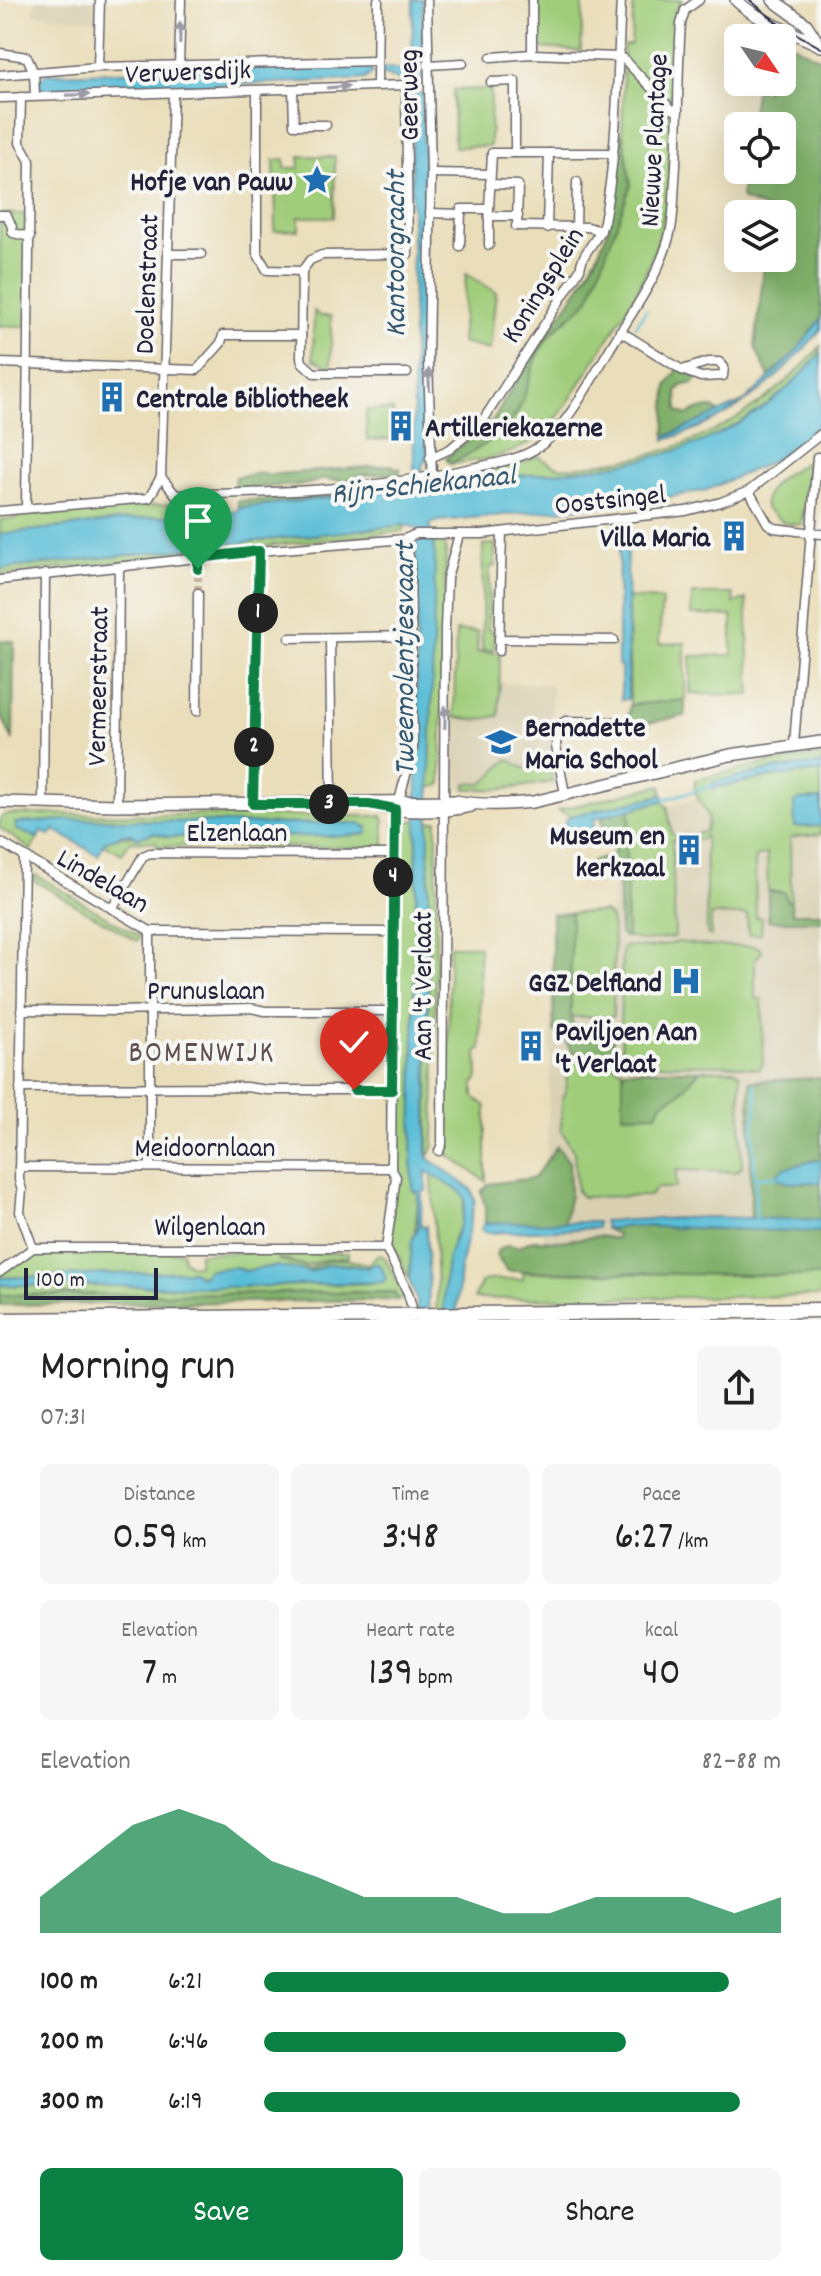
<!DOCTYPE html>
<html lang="en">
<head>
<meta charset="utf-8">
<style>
	body { margin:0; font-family:Dekko,sans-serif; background:#f6f6f6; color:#222; height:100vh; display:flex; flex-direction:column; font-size:30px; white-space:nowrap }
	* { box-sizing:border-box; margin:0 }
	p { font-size:26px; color:#767676 }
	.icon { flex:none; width:44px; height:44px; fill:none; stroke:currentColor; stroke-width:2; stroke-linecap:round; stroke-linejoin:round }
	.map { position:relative; height:1320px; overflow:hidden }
	.panel { display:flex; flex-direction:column; background:#fff; flex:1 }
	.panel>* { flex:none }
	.needle { width:52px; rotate:125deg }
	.tools { position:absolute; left:724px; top:24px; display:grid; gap:16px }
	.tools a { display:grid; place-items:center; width:72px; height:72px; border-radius:12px; background:#fff; box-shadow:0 8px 32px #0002; font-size:40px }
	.scale { position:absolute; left:24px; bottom:20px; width:134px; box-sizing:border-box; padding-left:8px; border:4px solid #22223b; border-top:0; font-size:22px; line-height:28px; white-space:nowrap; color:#22223b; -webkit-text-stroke:6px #f6f6f2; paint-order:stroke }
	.pin { position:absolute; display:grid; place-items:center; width:68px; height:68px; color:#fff; margin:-82px -34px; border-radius:50% 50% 50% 0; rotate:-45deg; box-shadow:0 0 8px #0007 }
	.pin .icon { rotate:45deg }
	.km { position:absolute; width:40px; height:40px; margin:-20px; border-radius:50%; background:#222; color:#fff; font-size:22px; line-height:40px; text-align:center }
	.round { display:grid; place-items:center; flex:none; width:84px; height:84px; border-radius:12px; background:#f6f6f6 }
	.summary { display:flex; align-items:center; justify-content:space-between; height:136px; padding:0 40px }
	h1 { font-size:44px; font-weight:600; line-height:60px }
	.stats { display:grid; grid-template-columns:repeat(3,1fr); gap:12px; height:136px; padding:8px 40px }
	.stats div { display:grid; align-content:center; border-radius:12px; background:#f6f6f6; text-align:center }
	.stats b { font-size:40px; font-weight:600 }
	.stats small { font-size:22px; font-weight:400 }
	.stats p { font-size:22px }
	.chart { height:224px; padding:16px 40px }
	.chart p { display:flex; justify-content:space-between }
	.chart svg { width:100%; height:144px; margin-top:8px; fill:#0b8043; opacity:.7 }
	.primary-button { display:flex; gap:16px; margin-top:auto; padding:16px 40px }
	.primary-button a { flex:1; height:92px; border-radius:12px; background:#0b8043; color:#fff; font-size:32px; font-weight:600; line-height:92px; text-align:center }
	.primary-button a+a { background:#f6f6f6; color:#222 }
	ul { padding:0 40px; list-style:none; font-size:26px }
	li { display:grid; grid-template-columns:128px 96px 1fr; align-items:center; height:60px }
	li i { height:20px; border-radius:10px; background:#0b8043 }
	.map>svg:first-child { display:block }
	.built { fill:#d9d0b2 }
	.green { fill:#a0cd7a; stroke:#61785a; stroke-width:2 }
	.forest { fill:#80b06a; stroke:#516952; stroke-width:2 }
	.water { fill:#59bdd7; stroke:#3e7089; stroke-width:2 }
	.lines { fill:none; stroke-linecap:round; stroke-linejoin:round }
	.stream { stroke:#59bdd7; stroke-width:3 }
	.street-tunnel { stroke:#c2b8a1; stroke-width:8; stroke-dasharray:8 4; stroke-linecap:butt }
	.street-casing { stroke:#686467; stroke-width:11 }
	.secondary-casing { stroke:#686467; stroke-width:14 }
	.highway-casing { stroke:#686467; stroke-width:17 }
	.street { stroke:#fff; stroke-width:8 }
	.secondary { stroke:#fff; stroke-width:11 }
	.highway { stroke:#fff; stroke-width:14 }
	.tram { stroke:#22223b; stroke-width:2 }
	.highway-bridge-casing { stroke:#686467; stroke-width:17; stroke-linecap:butt }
	.highway-bridge { stroke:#fff; stroke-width:14 }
	.oneway { fill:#9c9ca7 }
	.route-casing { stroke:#fff; stroke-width:16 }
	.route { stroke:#0b8043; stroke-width:10 }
	.labels { text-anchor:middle; stroke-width:8; stroke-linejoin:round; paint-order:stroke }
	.street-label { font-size:28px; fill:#22223b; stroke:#f6f6f2 }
	.poi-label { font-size:28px; font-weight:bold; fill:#22223b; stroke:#f6f6f2; text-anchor:end }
	.water-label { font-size:30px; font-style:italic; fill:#355872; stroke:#f6f6f2 }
	.neighbourhood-label { font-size:30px; letter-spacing:2px; fill:#605050; stroke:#f6f6f2 }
</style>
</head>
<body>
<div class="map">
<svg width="821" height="1320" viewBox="0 0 821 1320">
	<rect width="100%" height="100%" fill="#f6f6f2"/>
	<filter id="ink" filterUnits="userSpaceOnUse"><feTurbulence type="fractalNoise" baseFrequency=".0125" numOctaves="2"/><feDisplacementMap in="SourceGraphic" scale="16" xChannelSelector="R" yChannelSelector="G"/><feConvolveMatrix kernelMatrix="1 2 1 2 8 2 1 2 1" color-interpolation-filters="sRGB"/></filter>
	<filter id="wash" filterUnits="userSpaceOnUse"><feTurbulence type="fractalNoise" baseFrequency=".006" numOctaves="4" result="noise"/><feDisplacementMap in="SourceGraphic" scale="32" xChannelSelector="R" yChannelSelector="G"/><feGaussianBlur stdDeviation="1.8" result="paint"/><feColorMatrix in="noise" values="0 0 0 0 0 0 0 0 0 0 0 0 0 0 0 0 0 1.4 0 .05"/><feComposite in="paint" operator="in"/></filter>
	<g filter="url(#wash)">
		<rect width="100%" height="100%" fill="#eadeba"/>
		<g class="built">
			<polygon points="35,0 97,0 96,20 34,14"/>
			<polygon points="499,683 551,684 554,785 501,793 450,788 451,716 497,713"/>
			<polygon points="821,774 821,1244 543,1246 551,1050 550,911 611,912 618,819 783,776"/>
		</g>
		<g class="green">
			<polygon points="539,0 583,0 581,51 540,48"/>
			<path d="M634,0H682L676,12L672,94L668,100C672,121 671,140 670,161C667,252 636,296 589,369C573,394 558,424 532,441C509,457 478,461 450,464L446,458L482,430L486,422L491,424L523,370L520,366L526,358L531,359C556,320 588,280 605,237C623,194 624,99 623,51L624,45H631Z"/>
			<polygon points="491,89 490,146 454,147 453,90"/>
			<polygon points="300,156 335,157 334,217 299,217 299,230 274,231 276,216 274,160 285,159 285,168 299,168"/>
			<polygon points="0,214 28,214 27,326 0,326"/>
			<polygon points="466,274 496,292 490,350 461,343"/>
			<polygon points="314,311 320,316 331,316 331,368 313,359"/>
			<path d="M821,346C821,361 803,375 792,384C698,468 604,467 486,479L469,488V474L518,464L537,456C544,459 552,465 559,467C574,469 594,464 609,462C693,452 766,410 821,346Z"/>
			<polygon points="366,410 393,410 394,439 367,440"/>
			<path d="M808,461L802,525L784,523L765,508C762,485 790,471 808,461Z"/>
			<polygon points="184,503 184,514 0,534 0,520 18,518 18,513 48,512 50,514"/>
			<polygon points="405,525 404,530 396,532 0,575 0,569"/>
			<polygon points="438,538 444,542 446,552 441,785 429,788 434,540"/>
			<polygon points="495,544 495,566 490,567 488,630 494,631 494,650 482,650 483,545"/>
			<polygon points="692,594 733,594 734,603 746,599 751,695 690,694 691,656 732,655 732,616 691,615"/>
			<polygon points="628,598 662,600 659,644 685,643 685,700 630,705"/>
			<polygon points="456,631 478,632 477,652 500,653 499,716 477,720 454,717"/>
			<path d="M821,756V764L776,769L715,788L765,778L821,771V799L798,800L796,827L821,826V834L790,838L791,902L787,901L784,892L768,891L767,854L755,857L756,917L762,918L761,934L748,935L747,915H711V936L707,934L705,836L700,840H672L675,937L646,941L627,937L626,845L630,837V809L662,801L667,806L672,834L677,837L705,832C716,810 692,804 695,780L772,762Z"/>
			<polygon points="508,759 524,768 552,768 552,782 503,789 466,789 466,783 483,784"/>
			<polygon points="661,785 663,795 571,816 558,810"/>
			<path d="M7,814L382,816L384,821V848L156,846V842L130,841L122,854L104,844L105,841C125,831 139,840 154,833L169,837L360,835L358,823L265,824L87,819L17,830L38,838L31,850L0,828V818Z"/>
			<path d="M400,820L417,821L412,1163L413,1191H418C418,1222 411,1249 409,1280L391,1240L396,1159L395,825Z"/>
			<polygon points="437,821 434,1146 428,1158 429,822"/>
			<polygon points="36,875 137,935 141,930 143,931 137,941 33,880"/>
			<polygon points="604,912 611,918 614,941 613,1017 571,1017 571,913"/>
			<polygon points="679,942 706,946 753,946 758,947 762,952 755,959 755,999 762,999 763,1063 759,1069 732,1065 627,1064 623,1060 620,1028 622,949 627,946 649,948"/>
			<polygon points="449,946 479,946 481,1049 477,1051 478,1077 474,1084 474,1097 486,1106 486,1181 451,1157 448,1153"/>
			<path d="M570,1058H612L614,1065L623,1070L624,1115C660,1107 677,1100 700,1070H734L740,1074L742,1167L736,1172L676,1170V1188H656L650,1196L582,1197L577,1191L574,1152L561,1130L562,1099L566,1092L567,1060Z"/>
			<polygon points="432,1174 461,1192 465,1197 461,1225 453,1238 444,1320 436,1320 437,1289"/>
			<polygon points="36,1250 37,1253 183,1252 183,1259 191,1265 198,1265 199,1253 348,1253 348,1257 324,1260 306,1266 278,1258 278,1260 308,1269 327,1261 346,1259 368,1264 379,1254 385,1258 405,1298 397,1300 393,1292 0,1295 0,1285 237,1287 378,1283 381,1266 375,1263 364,1268 351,1264 327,1265 308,1272 276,1266 245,1271 234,1267 198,1276 193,1271 0,1278 0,1275"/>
			<polygon points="523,1272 821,1276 821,1296 474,1299 481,1283 486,1280 523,1279"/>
		</g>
		<g class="forest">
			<polygon points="782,39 821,59 821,319 793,355 769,377 755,347 765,258 782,258 782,214 769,214 769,210 741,199 744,170 782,170 782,126 750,126 755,91 766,91 767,82 782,82"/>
			<path d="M620,135H623L631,185L590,297C578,315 559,321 546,341C532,361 530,383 521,405C510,432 475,452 450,464L446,458L482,430L486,422L491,424L523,370L520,366L526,358H531C554,323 595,272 607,232C616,201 618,167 620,135Z"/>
			<polygon points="679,368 698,377 694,383 682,386 677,391 678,411 687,415 699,409 714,408 720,414 665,437 667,386"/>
			<polygon points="393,465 394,468 400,468 400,473 363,475 346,481 324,479 304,485 234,488 235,477 261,473 266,475"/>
			<polygon points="403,486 405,488 400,490 238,508 237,501 326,496"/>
			<polygon points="0,641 14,641 13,741 0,712"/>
			<polygon points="685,700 685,716 626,727 630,705"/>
			<path d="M630,809V837L626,845L627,937H624L620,934L618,867L587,866C595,856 607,861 615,853L611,844L604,843L605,834L601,816Z"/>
			<polygon points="768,891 784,892 787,901 791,902 792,913 821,913 821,921 768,921"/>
			<polygon points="571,913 571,1017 576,1037 613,1038 612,1052 608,1054 572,1052 564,1038 554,1032 552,914"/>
			<polygon points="623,1070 700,1070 680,1093 662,1103 657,1114 623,1115"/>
			<polygon points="821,1078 821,1159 785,1168 777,1174 778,1178 788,1183 821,1182 821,1220 751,1218 750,1081"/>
			<polygon points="557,1146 569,1162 570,1195 564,1223 485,1223 485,1206 481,1192 489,1184 534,1178"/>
			<polygon points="631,1226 821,1232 821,1276 507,1271 496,1255 498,1250 508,1245 519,1247 532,1240 560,1241 599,1236 616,1239 617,1234 606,1229"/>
			<polygon points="394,1292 398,1300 0,1305 0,1295"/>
		</g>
		<g class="water">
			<path d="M413,0H423V83L421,86C416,86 388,77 382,74V68L410,70L412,68Z"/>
			<polygon points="371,65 372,73 365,79 357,80 46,91 39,87 39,80 46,74"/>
			<polygon points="414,92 423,94 427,461 423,462 422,470 414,471 411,95"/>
			<path d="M821,319V329C775,384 735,418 665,440V437L745,401L793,355Z"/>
			<path d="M821,353V422L804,438L768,463L707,490L641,502L439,521L432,523L430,526L435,556L429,822L427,1151L428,1158L471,1189L475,1200L460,1268L456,1320H444C444,1299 443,1278 448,1257C453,1237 466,1219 465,1198L461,1192L426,1171V1191L422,1192L421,1226H426L429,1284L428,1320H417V1300L409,1280L412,1240L418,1226V1192L413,1191L412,1163L417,852L416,545L421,538L417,528L405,525L0,569V534L184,514L185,516L237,511L238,508L400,490L423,484L426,489C437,487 443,490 453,490C465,491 475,484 486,479C620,466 727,465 821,353Z"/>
			<polygon points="619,529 627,529 628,699 621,700 621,667 618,665"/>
			<polygon points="821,764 821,771 765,778 712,788 713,782 776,769"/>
			<polygon points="663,795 665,799 662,801 595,818 593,830 586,839 574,841 563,831 566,820 571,816"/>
			<polygon points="821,799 821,826 795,827 794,803 798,800"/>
			<polygon points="87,819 265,824 358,823 368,827 367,834 345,836 169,837 154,833 137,838 132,834 122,834 117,838 105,841 98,855 54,830 50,836 41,831 38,838 17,830 15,823"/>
			<polygon points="821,1159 821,1182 788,1183 777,1178 777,1174 785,1168"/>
			<polygon points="711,1217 821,1220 821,1232 631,1226 606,1229 603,1221"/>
			<polygon points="597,1222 597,1228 486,1233 481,1229 485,1223"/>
			<polygon points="375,1263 381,1266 386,1278 383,1282 237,1287 0,1285 0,1278 193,1271 198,1276 203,1276 207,1270 234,1267 245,1271 276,1266 311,1272 327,1265 340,1264 368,1268"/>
		</g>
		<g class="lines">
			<g class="stream">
				<polyline points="636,326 646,310"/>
				<polyline points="665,799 712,786"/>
				<polyline points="754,1084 757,1100 753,1133 755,1178"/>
				<polyline points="756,1218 755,1178 777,1176"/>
			</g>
		</g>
	</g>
	<g filter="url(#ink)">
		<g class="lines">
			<polyline class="street-tunnel" points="198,593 198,569"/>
			<g class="street-casing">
				<g id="street">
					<polyline points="427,0 431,173 428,363 432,476"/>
					<polyline points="0,53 27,57 34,73 35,96"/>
					<polyline points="532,54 532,0"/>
					<polyline points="491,57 532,54 618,57"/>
					<polyline points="618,57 624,59 671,109 678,111"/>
					<polyline points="179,65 181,0"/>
					<polyline points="428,65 463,63"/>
					<polyline points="98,67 100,0"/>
					<polyline points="0,75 98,67 377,61"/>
					<polyline points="491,82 515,81 515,153"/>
					<polyline points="377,84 378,0"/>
					<polyline points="293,89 294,125 326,125"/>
					<polyline points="257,90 257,253 267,270 302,271"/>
					<polyline points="21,97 20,143 30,161 26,508"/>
					<polyline points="0,98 406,85 408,254 322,255 310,260 302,271 301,357 302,362 314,373 407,373"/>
					<polyline points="431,173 490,174"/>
					<polyline points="490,184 518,185 517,226"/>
					<polyline points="489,209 492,153 613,153"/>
					<polyline points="430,213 461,214"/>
					<polyline points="0,215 7,215 12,227"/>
					<polyline points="489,216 518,216"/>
					<polyline points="516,226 588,227 601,231"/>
					<polyline points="576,227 577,182"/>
					<polyline points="547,228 549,153"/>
					<polyline points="12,230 13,233 30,237"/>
					<polyline points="460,246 461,209 489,209 489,245"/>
					<polyline points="169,254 201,254"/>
					<polyline points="620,331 682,370"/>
					<polygon points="708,362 719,362 724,367 723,376 701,377 682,370"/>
					<polyline points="0,363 197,370 221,343 223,335 301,335"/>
					<path d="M430,458L450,449L482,422L580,269C582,251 600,239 604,221C618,148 617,73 621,0"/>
					<path d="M161,477L176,495C275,493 375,490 472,468C496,463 520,460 540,446C567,428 596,371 614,342C636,306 662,272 671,229C674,214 674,197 675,181C679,129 677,76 681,24L685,10L699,0"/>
					<polyline points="749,491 768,524 774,528 821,534"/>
					<polyline points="0,511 149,498 161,477 173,93"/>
					<polyline points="405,539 410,561 413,749 394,819 391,1168 396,1177 386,1248 408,1293 415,1319"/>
					<polyline points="0,580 259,551 405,539 416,534 482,534 686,511 721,502 749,491 821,434"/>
					<polyline points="290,638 412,636"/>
					<polyline points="330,638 332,804"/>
					<polyline points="499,639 614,640"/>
					<polyline points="499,651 502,532"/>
					<polyline points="197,711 198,593"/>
					<polyline points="794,744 817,457"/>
					<polyline points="565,794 556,746 558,726 566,721 619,722"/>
					<polyline points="43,804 45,574"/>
					<polyline points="253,804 259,551"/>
					<polyline points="117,805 119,567"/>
					<polyline points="0,842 150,931 150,1166"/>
					<polyline points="24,857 19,1180 22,1190 20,1212 33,1248"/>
					<polyline points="112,909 143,856 150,853 393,854"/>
					<polyline points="150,931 392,932"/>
					<polyline points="21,1010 114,1011 251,1008 265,1011 391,1011"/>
					<polyline points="20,1088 246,1087 267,1090 392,1090"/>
					<polyline points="439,1151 442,1144 445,628 447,578 459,535"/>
					<polyline points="19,1167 391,1168"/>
					<polyline points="33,1248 386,1248"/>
					<polyline points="0,1272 33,1248"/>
				</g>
			</g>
			<g class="secondary-casing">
				<g id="secondary">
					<path d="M736,0C760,23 792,31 821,46"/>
					<polyline points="773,0 806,24 818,43"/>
					<path d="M0,802L117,805L456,801C482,806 506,805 533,802L730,755L821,742"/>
					<path d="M381,807C405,813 447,812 471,806"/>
				</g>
			</g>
			<g class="highway-casing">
				<g id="highway">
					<polyline points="468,1314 821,1310"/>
					<polyline points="0,1320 403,1316"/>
				</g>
			</g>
			<use href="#street" class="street"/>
			<use href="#secondary" class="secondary"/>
			<use href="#highway" class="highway"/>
			<polyline class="tram" points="750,0 776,22 821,48"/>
			<g class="highway-bridge-casing">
				<polyline id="highway-bridge" points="403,1316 468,1314"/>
			</g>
			<use href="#highway-bridge" class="highway-bridge"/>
		</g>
		<defs><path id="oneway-solid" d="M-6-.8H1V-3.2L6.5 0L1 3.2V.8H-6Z" transform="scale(2)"/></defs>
		<g class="oneway">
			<use href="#oneway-solid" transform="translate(180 33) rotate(-89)"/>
			<use href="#oneway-solid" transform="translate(338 87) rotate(-4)"/>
			<use href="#oneway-solid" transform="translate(78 95) rotate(-1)"/>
			<use href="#oneway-solid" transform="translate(429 380) rotate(-92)"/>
			<use href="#oneway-solid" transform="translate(445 717) rotate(-89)"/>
		</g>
	</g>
	<g class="lines" filter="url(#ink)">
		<g class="route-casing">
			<polyline id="route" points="198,569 198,558 259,551 253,804 369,804 395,809 392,1090 354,1090"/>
		</g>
		<use href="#route" class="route"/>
	</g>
	<defs>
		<g id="sight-bare" transform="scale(2.4)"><path d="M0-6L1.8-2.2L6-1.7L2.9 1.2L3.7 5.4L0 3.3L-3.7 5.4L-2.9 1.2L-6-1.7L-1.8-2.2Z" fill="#1f6fb2" stroke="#f6f6f2" stroke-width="2.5" paint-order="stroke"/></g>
		<g id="building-bare" transform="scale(2.4)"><path d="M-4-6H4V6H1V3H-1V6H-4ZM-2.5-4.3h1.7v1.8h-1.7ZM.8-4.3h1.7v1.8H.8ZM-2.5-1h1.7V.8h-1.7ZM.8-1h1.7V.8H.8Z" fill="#1f6fb2" stroke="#f6f6f2" stroke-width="2.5" paint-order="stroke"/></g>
		<g id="school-bare" transform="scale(2.4)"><path d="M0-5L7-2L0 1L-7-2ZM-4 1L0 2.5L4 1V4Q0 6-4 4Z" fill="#1f6fb2" stroke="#f6f6f2" stroke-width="2.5" paint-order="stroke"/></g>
		<g id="hospital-bare" transform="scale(2.4)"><path d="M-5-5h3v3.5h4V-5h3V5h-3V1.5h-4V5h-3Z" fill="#1f6fb2" stroke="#f6f6f2" stroke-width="2.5" paint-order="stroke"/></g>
	</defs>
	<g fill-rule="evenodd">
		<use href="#sight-bare" x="317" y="180"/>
		<use href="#building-bare" x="112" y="397"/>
		<use href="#building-bare" x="401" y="426"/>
		<use href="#building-bare" x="734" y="536"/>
		<use href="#school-bare" x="501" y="742"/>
		<use href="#building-bare" x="689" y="850"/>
		<use href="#hospital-bare" x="686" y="981"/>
		<use href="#building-bare" x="531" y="1046"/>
	</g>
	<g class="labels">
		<g class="street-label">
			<text transform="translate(188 70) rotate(-2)" y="10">Verwersdijk</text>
			<text transform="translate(407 95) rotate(-91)" y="10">Geerweg</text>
			<text transform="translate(652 140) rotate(-87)" y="10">Nieuwe Plantage</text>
			<text transform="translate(145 284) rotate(-88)" y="10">Doelenstraat</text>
			<text transform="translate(541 284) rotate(-58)" y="10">Koningsplein</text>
			<text transform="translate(610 498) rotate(-6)" y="10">Oostsingel</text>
			<text transform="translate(96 686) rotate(-89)" y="10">Vermeerstraat</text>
			<text x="237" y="841">Elzenlaan</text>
			<text transform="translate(104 879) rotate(30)" y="10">Lindelaan</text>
			<text transform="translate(421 986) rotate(-90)" y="10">Aan 't Verlaat</text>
			<text x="206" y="999">Prunuslaan</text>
			<text x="205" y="1156">Meidoornlaan</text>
			<text x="210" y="1235">Wilgenlaan</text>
		</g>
		<g class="poi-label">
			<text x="293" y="190">Hofje van Pauw</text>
			<text x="136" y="407" text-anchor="start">Centrale Bibliotheek</text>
			<text x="425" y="436" text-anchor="start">Artilleriekazerne</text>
			<text x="710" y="546">Villa Maria</text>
			<text x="525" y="736" text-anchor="start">Bernadette<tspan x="525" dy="32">Maria School</tspan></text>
			<text x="665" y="844">Museum en<tspan x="665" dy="32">kerkzaal</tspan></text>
			<text x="662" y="991">GGZ Delfland</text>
			<text x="555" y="1040" text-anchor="start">Paviljoen Aan<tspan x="555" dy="32">'t Verlaat</tspan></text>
		</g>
		<g class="water-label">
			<text transform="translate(394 254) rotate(-90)" y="10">Kantoorgracht</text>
			<text transform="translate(423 483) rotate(-6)" y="10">Rijn-Schiekanaal</text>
			<text transform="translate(403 659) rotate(-90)" y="10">Tweemolentjesvaart</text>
		</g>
		<g class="neighbourhood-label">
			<text x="202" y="1061">BOMENWIJK</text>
		</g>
	</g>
</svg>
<div class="tools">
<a><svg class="needle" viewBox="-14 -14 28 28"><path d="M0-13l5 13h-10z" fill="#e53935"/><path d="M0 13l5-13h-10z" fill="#767676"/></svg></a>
<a><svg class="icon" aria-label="locate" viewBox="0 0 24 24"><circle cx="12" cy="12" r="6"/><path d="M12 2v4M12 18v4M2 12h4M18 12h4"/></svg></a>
<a><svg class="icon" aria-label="layers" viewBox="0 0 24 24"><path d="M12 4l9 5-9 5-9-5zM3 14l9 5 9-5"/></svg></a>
</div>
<div class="scale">100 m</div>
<div class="pin" style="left:198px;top:569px;background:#1e9e55"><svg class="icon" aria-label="arrive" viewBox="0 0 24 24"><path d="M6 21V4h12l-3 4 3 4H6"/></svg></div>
<div class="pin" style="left:354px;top:1090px;background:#d93025"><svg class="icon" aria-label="check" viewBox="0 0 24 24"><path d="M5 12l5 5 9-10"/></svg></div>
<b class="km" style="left:258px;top:613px">1</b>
<b class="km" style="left:254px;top:747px">2</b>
<b class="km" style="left:329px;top:804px">3</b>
<b class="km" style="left:393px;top:877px">4</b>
</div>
<section class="panel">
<div class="summary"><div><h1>Morning run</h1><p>07:31</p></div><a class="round"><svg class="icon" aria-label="share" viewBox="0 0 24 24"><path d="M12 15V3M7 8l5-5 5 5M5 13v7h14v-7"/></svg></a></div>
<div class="stats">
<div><p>Distance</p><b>0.59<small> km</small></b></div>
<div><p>Time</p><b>3:48</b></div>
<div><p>Pace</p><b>6:27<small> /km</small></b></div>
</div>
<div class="stats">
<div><p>Elevation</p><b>7<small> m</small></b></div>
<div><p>Heart rate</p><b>139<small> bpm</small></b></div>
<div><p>kcal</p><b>40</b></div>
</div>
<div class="chart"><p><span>Elevation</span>82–88 m</p>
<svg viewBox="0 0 160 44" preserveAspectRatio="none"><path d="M0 44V33L10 22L20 11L30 6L40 11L50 22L60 27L70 33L80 33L90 33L100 38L110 38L120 33L130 33L140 33L150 38L160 33V44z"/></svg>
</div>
<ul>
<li><b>100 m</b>6:21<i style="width:90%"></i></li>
<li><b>200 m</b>6:46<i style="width:70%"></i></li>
<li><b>300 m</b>6:19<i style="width:92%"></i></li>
</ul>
<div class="primary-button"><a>Save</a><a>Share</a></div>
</section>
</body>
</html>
